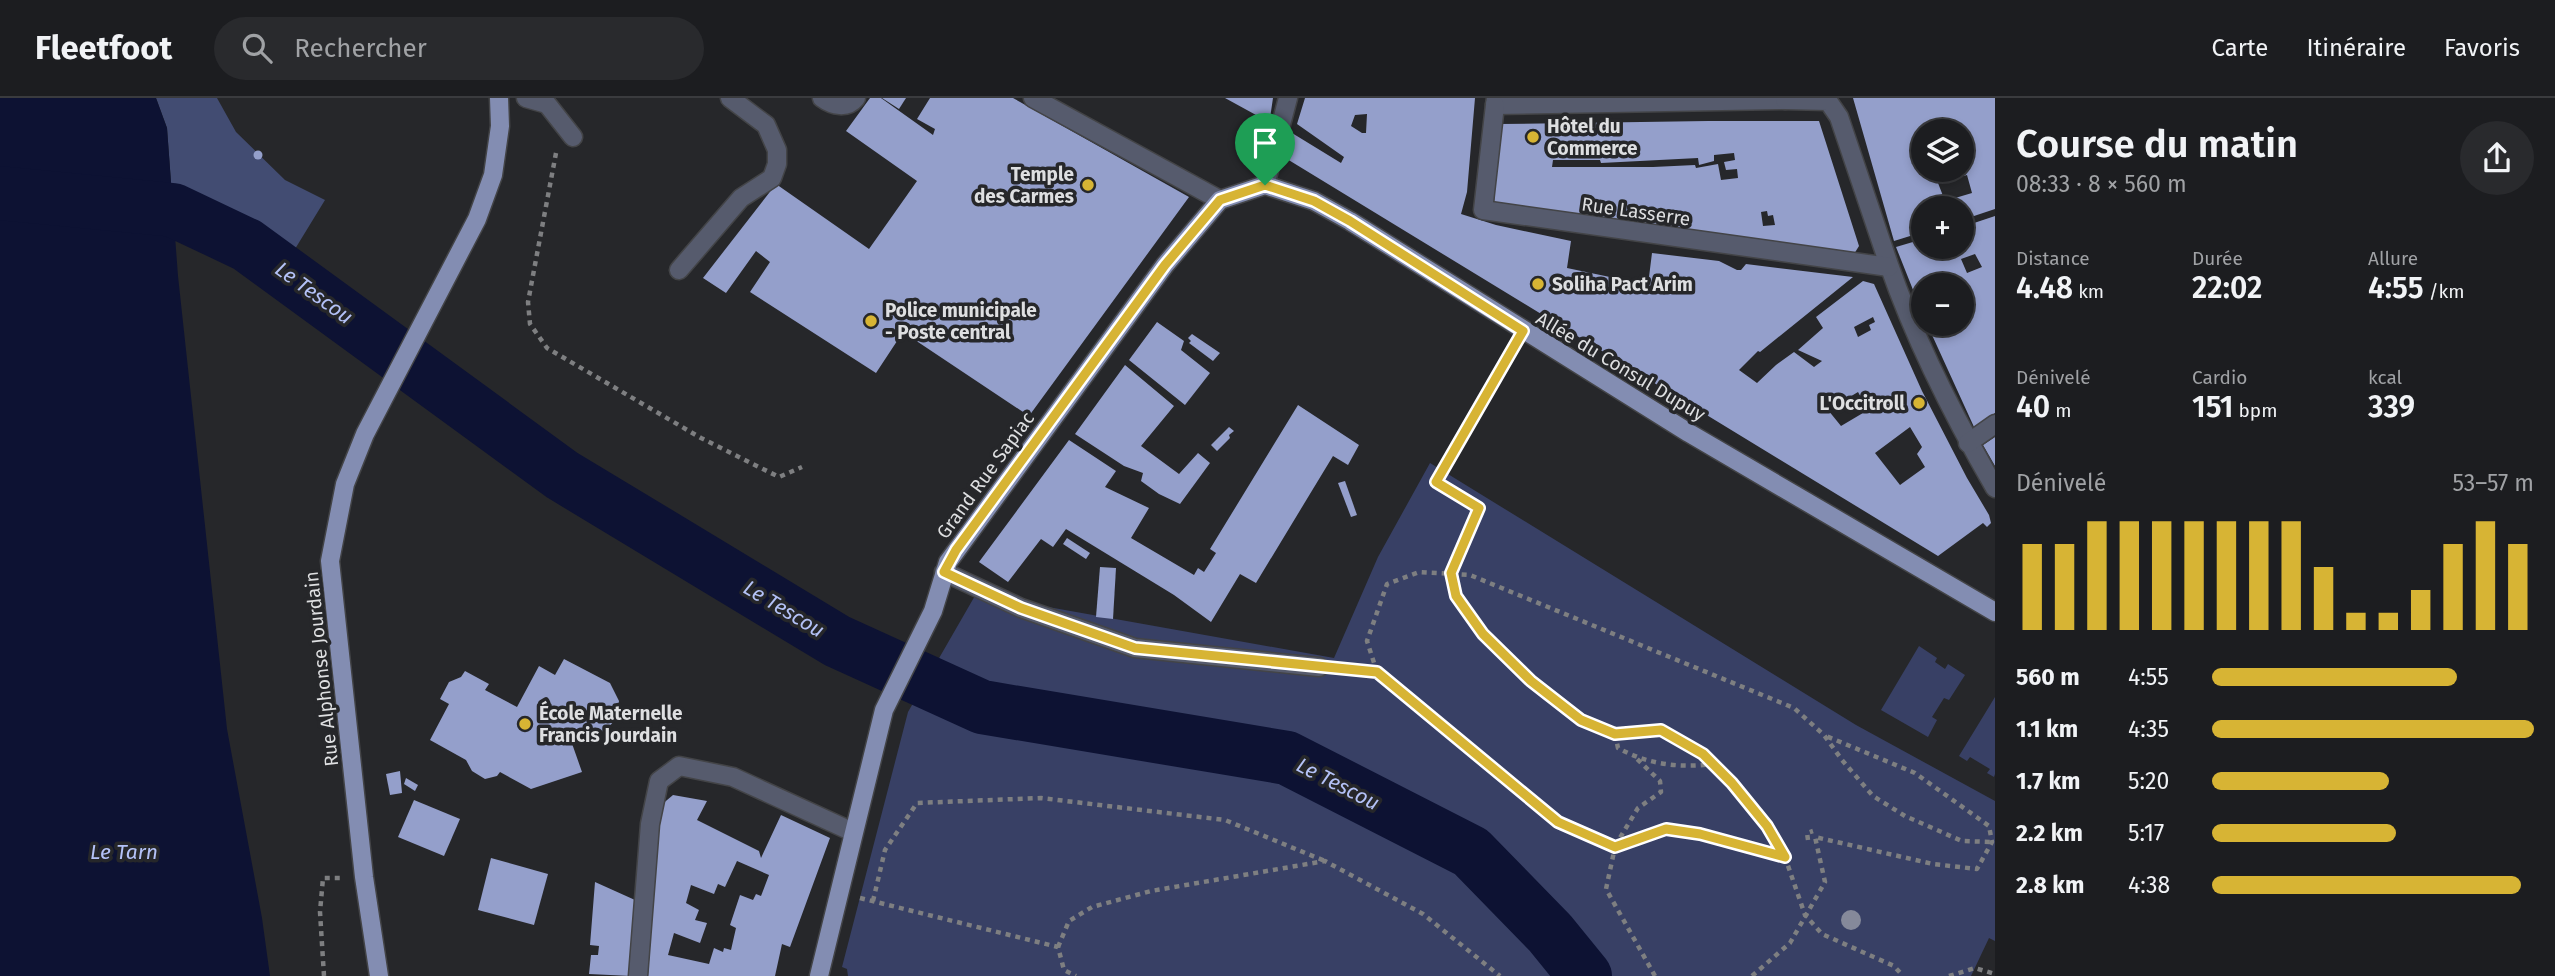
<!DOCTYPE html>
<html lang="fr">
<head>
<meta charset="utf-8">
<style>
	body { margin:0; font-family:"Fira Sans",sans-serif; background:#292a2d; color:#f1f3f6; height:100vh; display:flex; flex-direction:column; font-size:26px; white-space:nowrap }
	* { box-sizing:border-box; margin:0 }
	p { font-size:23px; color:#a0a2a5 }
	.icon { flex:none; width:38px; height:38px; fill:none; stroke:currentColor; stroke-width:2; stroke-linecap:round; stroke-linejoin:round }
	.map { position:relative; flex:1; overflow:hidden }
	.drawer { display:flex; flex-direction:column; background:#1c1d20; width:560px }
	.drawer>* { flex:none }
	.tools { position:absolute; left:1911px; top:21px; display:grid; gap:14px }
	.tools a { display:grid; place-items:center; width:63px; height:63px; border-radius:50%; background:#1c1d20; box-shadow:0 4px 10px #0003,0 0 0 2px #3a3b3e; font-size:35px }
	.pin { position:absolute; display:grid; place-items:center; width:60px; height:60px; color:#fff; margin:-72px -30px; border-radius:50% 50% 50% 0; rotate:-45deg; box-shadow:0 0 7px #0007 }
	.pin .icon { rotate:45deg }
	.round { display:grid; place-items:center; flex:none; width:74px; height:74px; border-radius:37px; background:#292a2d }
	.overview { display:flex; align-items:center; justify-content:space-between; height:119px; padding:0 21px }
	h1 { font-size:38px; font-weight:600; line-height:52px }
	.figures { display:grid; grid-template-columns:repeat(3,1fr); gap:10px; height:119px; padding:7px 21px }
	.figures div { display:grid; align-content:center }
	.figures b { font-size:30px; font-weight:600 }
	.figures small { font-size:19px; font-weight:400 }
	.figures p { font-size:19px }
	.chart { height:196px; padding:14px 21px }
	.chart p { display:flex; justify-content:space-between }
	.chart svg { width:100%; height:126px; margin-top:7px; stroke:#d7b434; stroke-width:6 }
	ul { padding:0 21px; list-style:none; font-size:23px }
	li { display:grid; grid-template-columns:112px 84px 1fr; align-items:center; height:52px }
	li i { height:18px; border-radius:9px; background:#d7b434 }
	header { display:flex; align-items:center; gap:42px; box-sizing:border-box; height:98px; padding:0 35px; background:#1c1d20; border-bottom:2px solid #3a3b3e }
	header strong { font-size:33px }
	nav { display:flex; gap:38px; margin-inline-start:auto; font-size:24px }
	.search { width:490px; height:63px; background:#292a2d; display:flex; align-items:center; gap:18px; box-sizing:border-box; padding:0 24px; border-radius:38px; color:#a0a2a5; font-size:26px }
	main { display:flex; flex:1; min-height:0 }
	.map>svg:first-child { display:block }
	.green { fill:#384065 }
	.forest { fill:#424c72 }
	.water { fill:#0d1233 }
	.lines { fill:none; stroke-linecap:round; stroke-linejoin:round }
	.river { stroke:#0d1233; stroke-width:54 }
	.building { fill:#949fcb; fill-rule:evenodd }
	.minor-casing { stroke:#434447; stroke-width:21 }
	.major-casing { stroke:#434447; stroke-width:21 }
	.path { stroke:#7e7f81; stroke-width:4.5; stroke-dasharray:5 5; stroke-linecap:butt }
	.minor { stroke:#565b6d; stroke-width:18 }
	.major { stroke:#838db2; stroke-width:18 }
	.tree { fill:#85899a }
	.route-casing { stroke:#fff; stroke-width:14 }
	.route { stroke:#d7b434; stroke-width:9 }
	.poi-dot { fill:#d7b434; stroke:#26272a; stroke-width:2.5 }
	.labels { text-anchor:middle; stroke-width:7; stroke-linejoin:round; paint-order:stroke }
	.poi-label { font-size:19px; font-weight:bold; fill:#dedfe1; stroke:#26272a; text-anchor:start }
	.street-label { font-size:19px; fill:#dedfe1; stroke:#26272a }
	.water-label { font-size:21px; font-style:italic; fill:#b4c2f7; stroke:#26272a }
</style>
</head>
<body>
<header>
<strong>Fleetfoot</strong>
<div class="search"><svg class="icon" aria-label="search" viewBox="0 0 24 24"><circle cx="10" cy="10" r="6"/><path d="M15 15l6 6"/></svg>Rechercher</div>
<nav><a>Carte</a><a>Itinéraire</a><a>Favoris</a></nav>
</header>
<main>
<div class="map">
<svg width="1995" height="878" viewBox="0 0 1995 878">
	<rect width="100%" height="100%" fill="#26272a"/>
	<g class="green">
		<polygon points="1430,365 1856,627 1995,703 1995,843 1989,840 1971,878 848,878 847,871 842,869 908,614 976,496 1334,560 1378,459"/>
		<polygon points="1919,548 1937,560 1935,564 1945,571 1948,566 1965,577 1949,602 1944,600 1932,619 1937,622 1928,639 1881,612"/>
		<polygon points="1995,599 1995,676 1994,679 1987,675 1990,671 1970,659 1967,663 1959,658"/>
	</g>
	<polygon class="forest" points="156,0 217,0 236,34 285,82 325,102 295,151 247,147 173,112 167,30"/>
	<polygon class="water" points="0,0 156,0 167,30 178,178 227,631 262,820 270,878 0,878"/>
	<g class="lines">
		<polyline class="river" points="0,95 173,112 247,147 562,377 837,543 982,609 1287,660 1471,754 1550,835 1585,878"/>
	</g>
	<g class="building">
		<polygon points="870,0 881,0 933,37 935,31 917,21 930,0 1013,0 1189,99 1029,318 903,234 876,275 750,194 770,164 756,153 726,195 703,180 776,86 869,151 917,83 846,33"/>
		<polygon points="882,0 906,0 899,11"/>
		<polygon points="1225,0 1273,0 1269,27 1255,21 1256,17"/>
		<path d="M1305,0H1475L1467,94L1461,116L1496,127L1571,143L1567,170L1648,187L1652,155L1719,163L1737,172H1741L1746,166L1853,179L1760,254L1758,253L1739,272L1757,285L1776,267L1794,254L1814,269L1822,263L1798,252L1823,230L1816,219L1863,183L1874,186L1922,293L1967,380L1989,417L1991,425L1987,429L1983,425L1938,458L1287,61L1292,35L1341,65L1344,59L1297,26ZM1367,16L1366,35H1362L1351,28L1355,17ZM1873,219L1875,224L1869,227L1871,232L1858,239L1854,229ZM1858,294L1868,312L1841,328L1828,312ZM1910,329L1922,349L1917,356L1925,369L1900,387L1875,355Z"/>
		<path d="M1853,0H1995V111L1962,122V110H1923V134L1894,143ZM1923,33H1962V72H1923V56L1920,47L1923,46ZM1967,77L1972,95L1945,103L1938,85Z"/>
		<path d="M1708,23H1819L1859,148L1854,156L1494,106L1500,26ZM1734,55L1735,62L1724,64L1726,72L1737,71L1738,80L1721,82L1718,66L1696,70L1695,67L1653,69H1552L1553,62H1600L1601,65L1698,60L1699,67L1714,63V57ZM1767,113L1768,118L1773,117L1775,127L1763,128L1761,114Z"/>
		<circle cx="258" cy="57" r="4.5"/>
		<path d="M1995,118V315L1974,329L1927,226H1962V187H1923V217L1896,149L1923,141V149H1962V129ZM1975,156L1982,169L1967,175L1961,161Z"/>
		<polygon points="1157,224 1184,243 1181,252 1210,275 1185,307 1129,262"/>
		<polygon points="1192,236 1220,255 1213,263 1189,245 1191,243 1188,240"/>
		<polygon points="1125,267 1174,308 1141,348 1179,376 1198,355 1210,365 1180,406 1159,396 1141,383 1143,375 1124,368 1075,336"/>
		<polygon points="1298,307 1359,347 1348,367 1333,358 1256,485 1240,476 1211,524 1174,497 1066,431 1053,449 1041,441 1008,484 979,464 1069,342 1116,373 1105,389 1149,410 1131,440 1194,477 1198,470 1204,474 1216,455 1210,451"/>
		<polygon points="1229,329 1234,333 1229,337 1230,340 1217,353 1211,347"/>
		<polygon points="1995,339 1995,368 1983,347"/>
		<polygon points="1345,383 1357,417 1351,419 1338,385"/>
		<polygon points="1067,440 1090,455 1086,461 1063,446"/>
		<polygon points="1100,469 1116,470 1113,521 1096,519"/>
		<polygon points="564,561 610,585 619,603 616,621 605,633 587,637 574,630 569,637 582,674 531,691 500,674 497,678 485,681 472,673 466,662 430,642 449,606 440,601 449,584 461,579 465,573 489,586 485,592 517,609 539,568 555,577"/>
		<polygon points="400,673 402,695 390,697 386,676"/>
		<polygon points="406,680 418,687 415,693 404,686"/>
		<path d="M673,697L707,703L697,722L759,753L761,760L781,717L830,740L790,849L782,846L775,878H648L660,708ZM737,763L769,777L761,798L756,796L753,802L740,797L730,827L736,830L731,852L724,850L723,854L714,850L709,866L668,857L674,835L700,845L707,825L695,822L699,812L686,805L691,787L714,796L718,786L725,789Z"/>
		<polygon points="414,702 460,721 444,758 398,739"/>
		<polygon points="491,760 548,776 534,827 478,812"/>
		<polygon points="595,784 635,802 631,852 634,853 631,878 589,876 591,857 598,857 599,848 590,847"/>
	</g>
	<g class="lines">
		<g class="minor-casing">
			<g id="minor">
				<polyline points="526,0 547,6 573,39"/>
				<path d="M822,0C833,8 847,11 856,0"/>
				<polyline points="1033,0 1220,102"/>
				<polyline points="1496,0 1495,7 1785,2 1785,0"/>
				<path d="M1785,2L1828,3L1839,19C1856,68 1872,118 1889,167C1916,245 1954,319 1995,390"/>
				<polyline points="1495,7 1483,112 1889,169"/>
				<polyline points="1265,87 1288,0"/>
				<polyline points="679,172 741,100 772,80 777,66 777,52 766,27 730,0"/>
				<polyline points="1968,345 1995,326"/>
				<polyline points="944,474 1021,510 1135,550 1319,569"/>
				<polyline points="638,878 650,726 659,683 679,668 733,679 853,734"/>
			</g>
		</g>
		<g class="major-casing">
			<g id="major">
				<polyline points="379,878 364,779 330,463 345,386 365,336 477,121 493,77 500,28 499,0"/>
				<polyline points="819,878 884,612 933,513 948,464 1165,167 1220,102 1265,87 1314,103 1350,123 1689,335 1995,514"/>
			</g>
		</g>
		<g class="path">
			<polyline points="556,55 528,204 530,226 547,250 701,340 779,379 802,369"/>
			<polyline points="1513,249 1436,384 1479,410 1451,475 1456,498 1483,536 1531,583 1581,622 1615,636 1661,632 1703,656 1732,685 1767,728 1785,759 1805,817 1822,836 1894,868 1903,878"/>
			<polyline points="1341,570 1377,574"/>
			<path d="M1615,636L1618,650C1649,667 1679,670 1714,666"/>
			<polyline points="1808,742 1807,735 1813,733"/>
			<polyline points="1615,748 1638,710 1661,694 1660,683 1636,660"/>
			<polyline points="1615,749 1666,731 1700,736 1785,759"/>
			<polyline points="860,800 1058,849 1064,872 1076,878"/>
			<polyline points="873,803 885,752 917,705 1041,700 1225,722 1325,763"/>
			<polyline points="1058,849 1069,823 1092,809 1151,793 1325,763 1423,816 1500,878"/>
			<polyline points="324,878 320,814 323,780 343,780"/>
			<polyline points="1655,878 1606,791 1615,749 1558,724 1377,574 1367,543 1387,486 1419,474 1470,477 1794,610 1824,637 1842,662 1873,698 1905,718 1962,743 1992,744"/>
			<polyline points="1752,878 1790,845 1825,784 1815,739 1933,766 1977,771 1992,744 1989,728 1915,675 1826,638"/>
			<polyline points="1949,878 1975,870 1995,876"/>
		</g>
		<use href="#minor" class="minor"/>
		<use href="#major" class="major"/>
	</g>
	<circle class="tree" cx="1851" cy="822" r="10"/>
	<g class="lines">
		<g class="route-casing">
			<polygon id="route" points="1265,87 1314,103 1350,123 1523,233 1436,384 1479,410 1451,475 1456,498 1483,536 1531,583 1581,622 1615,636 1661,632 1703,656 1732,685 1767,728 1785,759 1700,736 1666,731 1615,749 1558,724 1377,574 1135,550 1021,510 944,474 956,452 1165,167 1220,102"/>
		</g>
		<use href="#route" class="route"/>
	</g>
	<g class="poi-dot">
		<circle cx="1533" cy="39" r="7"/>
		<circle cx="1088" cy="87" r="7"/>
		<circle cx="1538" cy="186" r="7"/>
		<circle cx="871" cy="223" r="7"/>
		<circle cx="1919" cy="305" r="7"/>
		<circle cx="525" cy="626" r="7"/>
	</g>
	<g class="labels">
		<g class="poi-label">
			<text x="1547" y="35">Hôtel du<tspan x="1547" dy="22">Commerce</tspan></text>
			<text x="1074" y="83" text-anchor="end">Temple<tspan x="1074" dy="22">des Carmes</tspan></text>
			<text x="1552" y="193">Soliha Pact Arim</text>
			<text x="885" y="219">Police municipale<tspan x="885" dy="22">- Poste central</tspan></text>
			<text x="1905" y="312" text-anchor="end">L'Occitroll</text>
			<text x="539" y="622">École Maternelle<tspan x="539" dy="22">Francis Jourdain</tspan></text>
		</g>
		<g class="street-label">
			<text transform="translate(1636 113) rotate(8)" y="7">Rue Lasserre</text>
			<text transform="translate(1621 268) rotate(31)" y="7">Allée du Consul Dupuy</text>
			<text transform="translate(985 377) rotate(-54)" y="7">Grand Rue Sapiac</text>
			<text transform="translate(321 571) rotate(-96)" y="7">Rue Alphonse Jourdain</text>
		</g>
		<g class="water-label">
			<text transform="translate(314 195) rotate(36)" y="7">Le Tescou</text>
			<text transform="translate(784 511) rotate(31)" y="7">Le Tescou</text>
			<text transform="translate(1338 686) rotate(27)" y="7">Le Tescou</text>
			<text x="124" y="761">Le Tarn</text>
		</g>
	</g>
</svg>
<div class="tools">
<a><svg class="icon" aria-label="layers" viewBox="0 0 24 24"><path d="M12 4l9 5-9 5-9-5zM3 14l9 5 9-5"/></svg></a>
<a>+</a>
<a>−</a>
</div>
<div class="pin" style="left:1265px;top:87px;background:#1e9e55"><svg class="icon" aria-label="arrive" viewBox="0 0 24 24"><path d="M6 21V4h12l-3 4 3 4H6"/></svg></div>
</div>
<section class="drawer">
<div class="overview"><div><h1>Course du matin</h1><p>08:33 · 8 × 560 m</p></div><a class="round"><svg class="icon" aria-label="share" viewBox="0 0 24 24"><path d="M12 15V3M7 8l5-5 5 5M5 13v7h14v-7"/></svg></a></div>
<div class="figures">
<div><p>Distance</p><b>4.48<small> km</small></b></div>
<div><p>Durée</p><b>22:02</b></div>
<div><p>Allure</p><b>4:55<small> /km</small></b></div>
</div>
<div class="figures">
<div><p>Dénivelé</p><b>40<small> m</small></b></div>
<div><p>Cardio</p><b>151<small> bpm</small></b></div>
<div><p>kcal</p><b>339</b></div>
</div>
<div class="chart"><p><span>Dénivelé</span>53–57 m</p>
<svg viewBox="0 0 160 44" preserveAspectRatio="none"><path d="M5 44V14M15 44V14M25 44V6M35 44V6M45 44V6M55 44V6M65 44V6M75 44V6M85 44V6M95 44V22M105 44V38M115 44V38M125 44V30M135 44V14M145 44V6M155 44V14"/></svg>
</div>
<ul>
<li><b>560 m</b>4:55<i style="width:76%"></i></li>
<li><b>1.1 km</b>4:35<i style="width:100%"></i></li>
<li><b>1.7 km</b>5:20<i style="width:55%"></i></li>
<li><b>2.2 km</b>5:17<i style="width:57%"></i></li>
<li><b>2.8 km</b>4:38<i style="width:96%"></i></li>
</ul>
</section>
</main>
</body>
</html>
